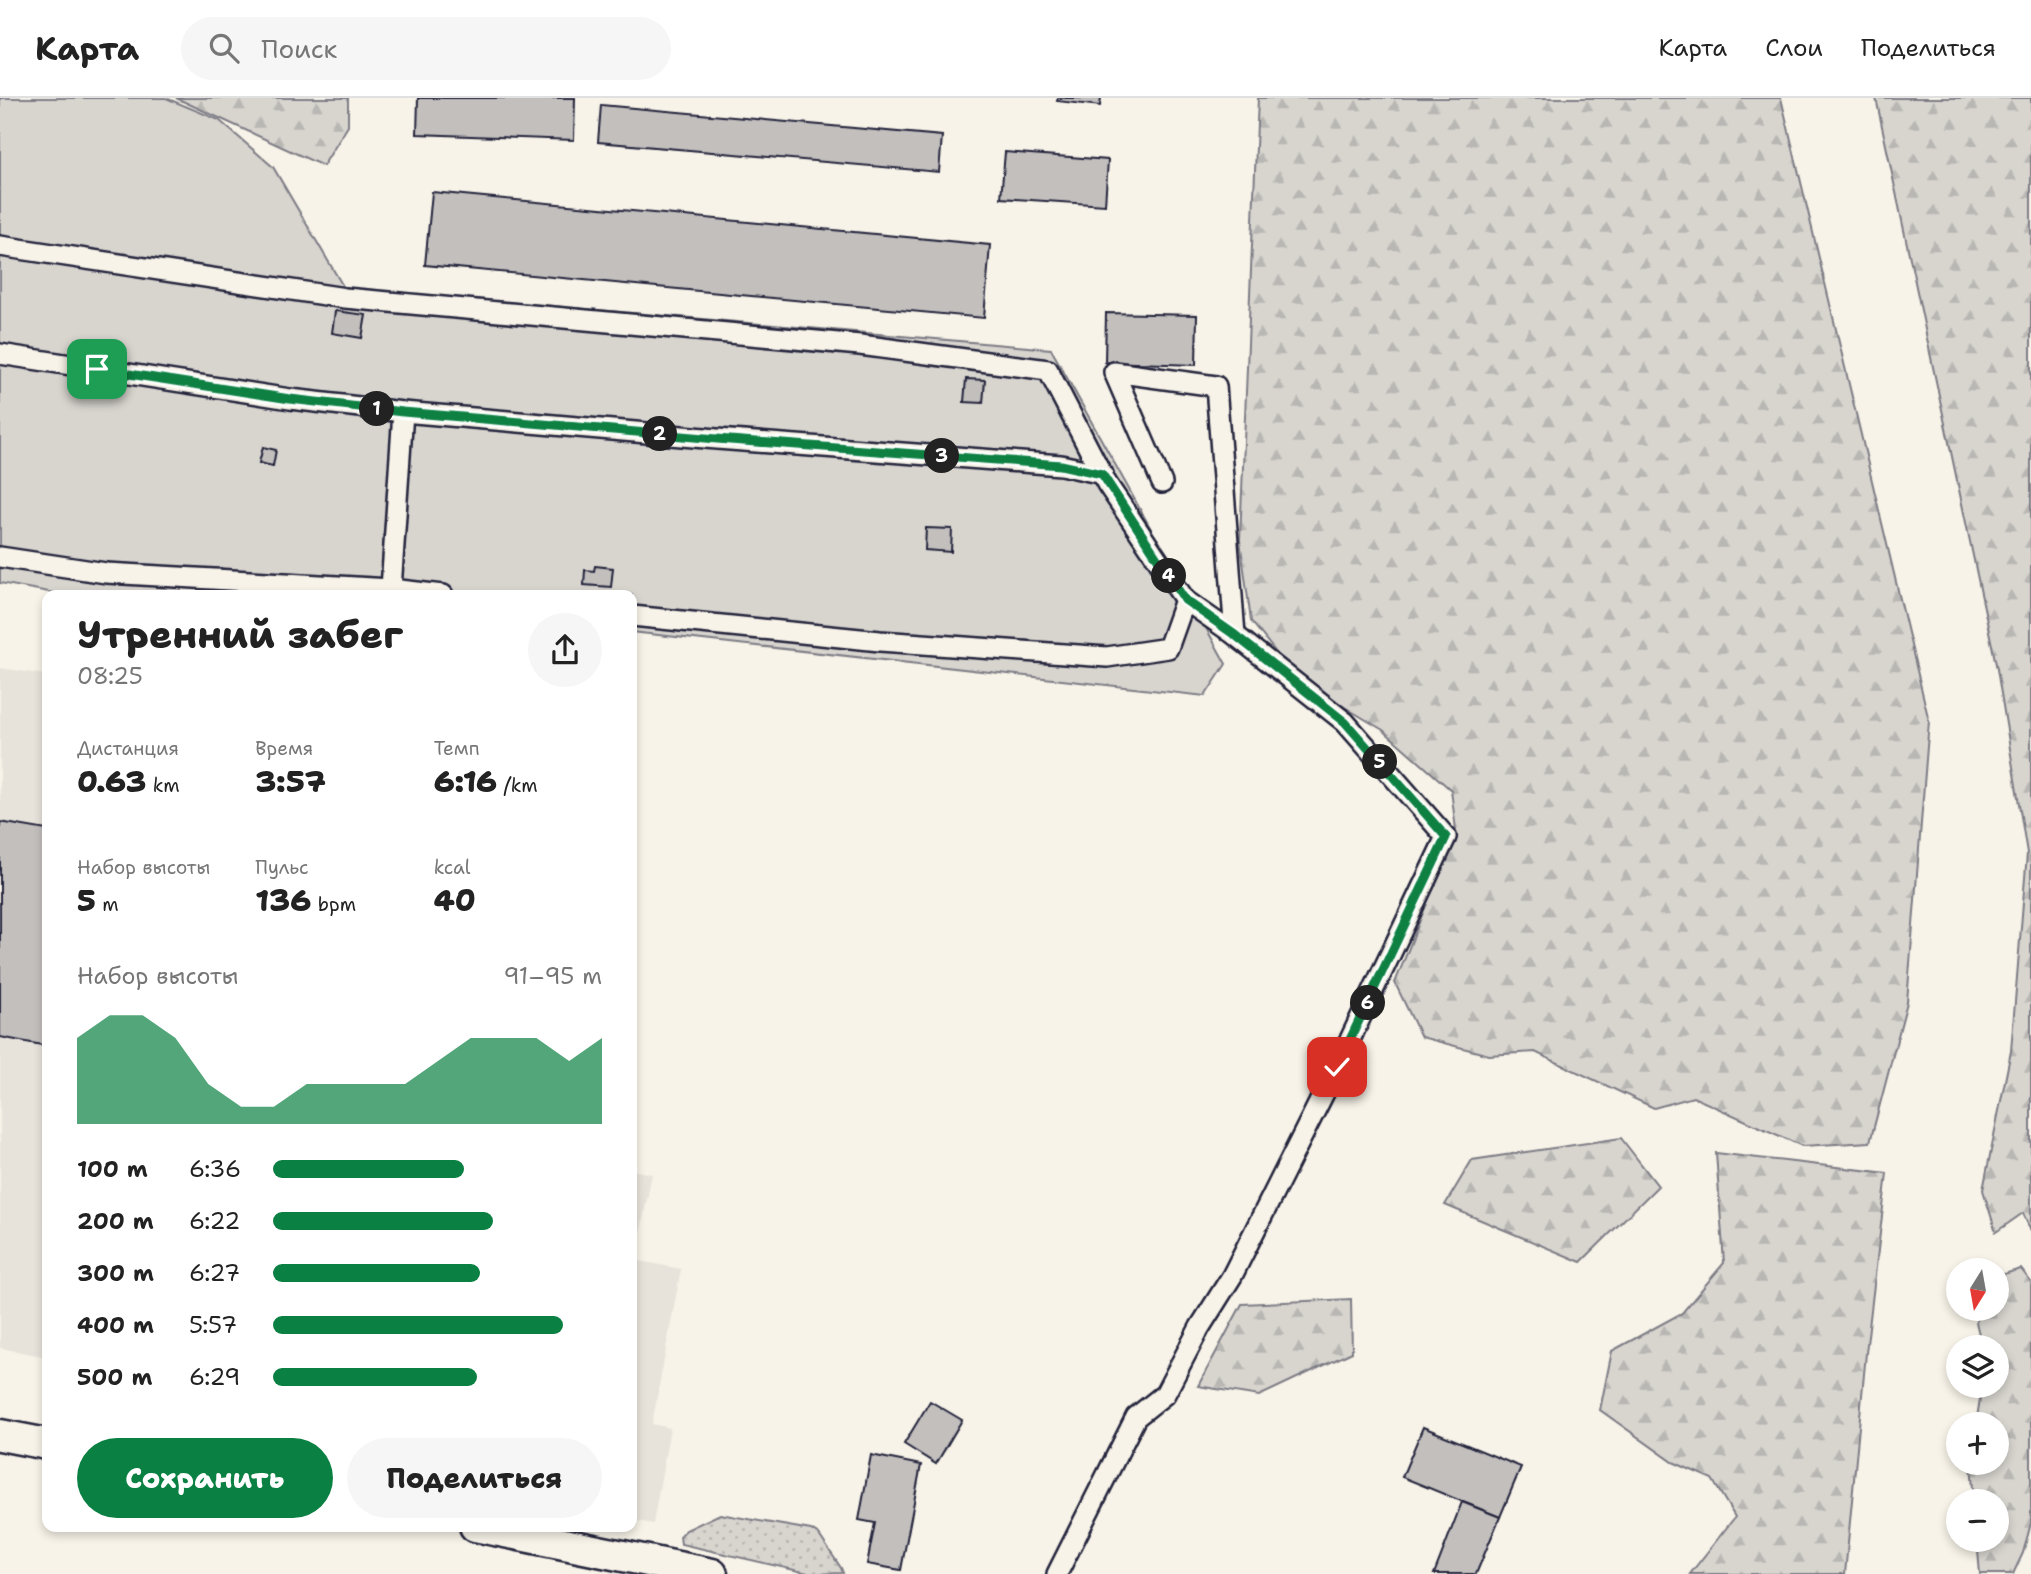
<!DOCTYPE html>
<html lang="ru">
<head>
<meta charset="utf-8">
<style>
	body { margin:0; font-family:"Shantell Sans",sans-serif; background:#f6f6f6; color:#222; height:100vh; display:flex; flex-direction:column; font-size:26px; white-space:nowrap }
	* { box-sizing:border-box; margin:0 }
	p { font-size:23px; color:#767676 }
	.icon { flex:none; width:38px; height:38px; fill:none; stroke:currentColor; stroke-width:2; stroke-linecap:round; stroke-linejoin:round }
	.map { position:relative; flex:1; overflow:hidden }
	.drawer { position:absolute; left:42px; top:492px; width:595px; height:942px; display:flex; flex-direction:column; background:#fff; border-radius:14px; box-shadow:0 4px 10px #0003 }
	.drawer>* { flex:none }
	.needle { width:46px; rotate:191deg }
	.controls { position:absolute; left:1946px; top:1160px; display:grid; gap:14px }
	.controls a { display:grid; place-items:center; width:63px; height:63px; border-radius:50%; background:#fff; box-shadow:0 4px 10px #0003; font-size:35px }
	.pin { position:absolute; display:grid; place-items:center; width:60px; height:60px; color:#fff; margin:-30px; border-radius:14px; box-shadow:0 4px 10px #0006 }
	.km { position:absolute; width:35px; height:35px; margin:-18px; border-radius:50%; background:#222; color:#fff; font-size:19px; line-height:35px; text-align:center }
	.round { display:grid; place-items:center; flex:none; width:74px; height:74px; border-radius:37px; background:#f6f6f6 }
	.summary { display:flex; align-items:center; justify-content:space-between; height:119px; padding:0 35px }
	h1 { font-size:38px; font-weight:800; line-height:52px }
	.figures { display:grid; grid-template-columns:repeat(3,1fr); gap:10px; height:119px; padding:7px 35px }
	.figures div { display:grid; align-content:center }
	.figures b { font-size:30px; font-weight:800 }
	.figures small { font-size:19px; font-weight:400 }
	.figures p { font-size:19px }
	.chart { height:196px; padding:14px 35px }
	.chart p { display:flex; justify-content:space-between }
	.chart svg { width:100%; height:126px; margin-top:7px; fill:#0b8043; opacity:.7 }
	.cta { display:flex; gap:14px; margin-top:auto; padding:14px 35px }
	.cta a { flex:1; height:80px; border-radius:42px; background:#0b8043; color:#fff; font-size:28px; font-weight:800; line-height:80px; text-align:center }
	.cta a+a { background:#f6f6f6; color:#222 }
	ul { padding:0 35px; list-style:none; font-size:23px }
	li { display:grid; grid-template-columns:112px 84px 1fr; align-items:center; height:52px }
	li i { height:18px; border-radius:9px; background:#0b8043 }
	header { display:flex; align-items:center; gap:42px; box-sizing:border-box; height:98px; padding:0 35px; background:#fff; border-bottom:2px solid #e0e0e0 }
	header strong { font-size:33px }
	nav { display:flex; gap:38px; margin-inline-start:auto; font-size:24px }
	.search { width:490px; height:63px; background:#f6f6f6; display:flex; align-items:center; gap:18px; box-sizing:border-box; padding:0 24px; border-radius:38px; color:#767676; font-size:26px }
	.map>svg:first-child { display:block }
	.built { fill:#e7e3db }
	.grass { fill:url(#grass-dots); stroke:#7d7c85; stroke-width:2 }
	.forest { fill:url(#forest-firs); stroke:#7d7c85; stroke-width:2 }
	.garden { fill:#d8d5cf; stroke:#7d7c85; stroke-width:2 }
	.building { fill:#c2bfbd; stroke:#22223b; stroke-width:2 }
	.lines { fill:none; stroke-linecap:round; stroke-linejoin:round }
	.street-casing { stroke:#22223b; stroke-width:24 }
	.primary-casing { stroke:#22223b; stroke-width:35 }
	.street { stroke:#f7f3e8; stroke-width:19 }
	.primary { stroke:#f7f3e8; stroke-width:30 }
	.route-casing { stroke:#fff; stroke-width:14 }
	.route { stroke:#0b8043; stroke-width:9 }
</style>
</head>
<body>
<header>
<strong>Карта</strong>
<div class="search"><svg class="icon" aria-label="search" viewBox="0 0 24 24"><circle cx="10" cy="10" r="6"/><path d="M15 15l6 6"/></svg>Поиск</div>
<nav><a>Карта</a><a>Слои</a><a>Поделиться</a></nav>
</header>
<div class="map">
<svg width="2031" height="1476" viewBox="0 0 2031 1476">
	<defs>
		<pattern id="grass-dots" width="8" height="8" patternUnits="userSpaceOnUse" patternTransform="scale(1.75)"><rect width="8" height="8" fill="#d8d5cf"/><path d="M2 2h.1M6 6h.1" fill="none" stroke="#b9b7b3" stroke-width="1.8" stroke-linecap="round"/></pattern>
		<pattern id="forest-firs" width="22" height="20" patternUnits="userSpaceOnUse" patternTransform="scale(1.75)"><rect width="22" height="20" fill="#d8d5cf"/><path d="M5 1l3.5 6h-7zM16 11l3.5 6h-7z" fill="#b9b7b3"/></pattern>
	</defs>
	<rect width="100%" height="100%" fill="#f7f3e8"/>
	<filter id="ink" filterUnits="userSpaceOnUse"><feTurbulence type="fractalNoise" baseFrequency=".0143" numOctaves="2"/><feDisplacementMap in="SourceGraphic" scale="14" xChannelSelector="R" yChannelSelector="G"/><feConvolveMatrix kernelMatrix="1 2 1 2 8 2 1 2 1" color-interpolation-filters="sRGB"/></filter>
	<g filter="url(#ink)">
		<g class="built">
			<polygon points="0,570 47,577 47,1259 0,1250"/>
			<polygon points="632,1072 652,1076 635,1162 681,1171 652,1326 670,1330 653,1426 632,1422"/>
		</g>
		<polygon class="grass" points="720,1416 811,1432 819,1437 841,1470 843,1475 812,1476 681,1446 680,1438 686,1432"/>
		<g class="forest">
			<polygon points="176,0 348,0 348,28 323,68"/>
			<polygon points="1258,0 1781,0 1929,623 1907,904 1870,1044 1802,1048 1693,999 1654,1010 1535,954 1489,957 1421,939 1395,885 1456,732 1451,692 1383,632 1296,580 1251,523 1240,442"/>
			<polygon points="1876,0 2031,0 2031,1133 2023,1115 1996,1134 1983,1092 2011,953 2027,755 1997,571"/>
			<polygon points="1621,1040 1658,1088 1581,1164 1445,1107 1472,1062"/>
			<polygon points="1716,1055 1887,1075 1866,1255 1845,1476 1690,1476 1735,1419 1712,1381 1673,1364 1600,1312 1612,1253 1682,1215 1724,1165"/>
			<polygon points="2021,1171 2031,1184 2031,1425 2023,1455 2013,1476 1980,1476 1977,1442 1997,1442 1997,1404 1974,1403 1971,1365 1997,1365 1997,1326 1976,1326 1982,1288 1997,1288 1997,1250 1982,1249 1976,1224 1979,1211 1997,1211 1997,1178"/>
			<polygon points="1351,1201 1352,1254 1259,1298 1198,1288 1242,1206"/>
		</g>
		<polygon class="garden" points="0,0 166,0 219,22 273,69 344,190 1051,251 1226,566 1205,598 632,534 632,497 304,497 182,483 180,497 65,497 0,485"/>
		<g class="building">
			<polygon points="418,0 575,0 574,42 417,36"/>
			<polygon points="1058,0 1101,0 1100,8 1057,3"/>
			<polygon points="601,7 942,38 939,74 598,44"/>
			<polygon points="1005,54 1108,62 1105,107 1001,100"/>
			<polygon points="432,94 990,147 984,220 425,167"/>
			<polygon points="335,213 366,217 362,240 332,235"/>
			<polygon points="1106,215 1197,217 1196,267 1105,264"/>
			<polygon points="966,281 985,282 983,305 964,304"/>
			<polygon points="263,349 276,352 273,368 259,365"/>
			<polygon points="926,430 952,431 951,454 925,452"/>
			<polygon points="595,468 613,470 611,489 584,487 585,472 594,473"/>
			<polygon points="0,724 47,732 47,948 0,939"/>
			<polygon points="930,1303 962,1322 936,1366 904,1346"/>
			<polygon points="1423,1329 1521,1369 1500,1419 1402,1379"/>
			<polygon points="871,1357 921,1367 901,1472 867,1466 875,1425 859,1422"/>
			<polygon points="1462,1404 1500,1419 1476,1476 1434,1476"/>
		</g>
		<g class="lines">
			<g class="street-casing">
				<g id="street">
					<polyline points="0,148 345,200 860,247 1048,272 1107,386 1185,502 1235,537 1345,624 1446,739 1337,969 1232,1178 1200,1229 1165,1296 1136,1319 1057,1476"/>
					<polyline points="0,256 290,301 403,314 717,341 1061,367 1103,376"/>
					<polyline points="1162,385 1114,274 1216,288 1235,537"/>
					<polyline points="0,459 106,475 391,491 443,497"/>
					<polyline points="391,491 403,314"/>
					<polyline points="632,518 880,543 1107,559 1168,550 1185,502"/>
				</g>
			</g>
			<g class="primary-casing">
				<g id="primary">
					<polyline points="0,1337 47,1346"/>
					<polyline points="475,1428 712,1476"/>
				</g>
			</g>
			<use href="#street" class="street"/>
			<use href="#primary" class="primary"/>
		</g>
	</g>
	<g class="lines" filter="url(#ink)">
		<g class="route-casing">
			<polyline id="route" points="97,271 290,301 403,314 717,341 1061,367 1102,376 1185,502 1235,537 1345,624 1446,739 1337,969"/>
		</g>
		<use href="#route" class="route"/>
	</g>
</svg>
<div class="controls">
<a><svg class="needle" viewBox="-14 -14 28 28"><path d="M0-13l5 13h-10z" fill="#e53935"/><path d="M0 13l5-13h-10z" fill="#767676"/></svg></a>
<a><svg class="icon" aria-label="layers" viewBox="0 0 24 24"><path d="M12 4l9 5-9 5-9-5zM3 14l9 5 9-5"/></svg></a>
<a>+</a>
<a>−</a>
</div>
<div class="pin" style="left:97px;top:271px;background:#1e9e55"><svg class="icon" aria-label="arrive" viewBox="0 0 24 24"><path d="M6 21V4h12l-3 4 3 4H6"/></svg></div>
<div class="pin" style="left:1337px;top:969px;background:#d93025"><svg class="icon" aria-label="check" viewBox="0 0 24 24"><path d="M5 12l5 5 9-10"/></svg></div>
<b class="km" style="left:377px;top:311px">1</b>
<b class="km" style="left:660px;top:336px">2</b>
<b class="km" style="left:942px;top:358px">3</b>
<b class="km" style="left:1169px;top:478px">4</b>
<b class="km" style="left:1380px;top:664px">5</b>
<b class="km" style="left:1368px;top:905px">6</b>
<section class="drawer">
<div class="summary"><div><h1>Утренний забег</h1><p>08:25</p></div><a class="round"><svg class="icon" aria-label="share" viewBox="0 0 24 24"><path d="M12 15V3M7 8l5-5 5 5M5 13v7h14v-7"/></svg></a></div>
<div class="figures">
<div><p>Дистанция</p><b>0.63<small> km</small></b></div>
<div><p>Время</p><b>3:57</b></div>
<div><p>Темп</p><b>6:16<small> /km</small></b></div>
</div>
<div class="figures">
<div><p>Набор высоты</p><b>5<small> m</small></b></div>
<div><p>Пульс</p><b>136<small> bpm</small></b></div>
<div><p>kcal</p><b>40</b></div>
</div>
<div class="chart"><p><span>Набор высоты</span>91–95 m</p>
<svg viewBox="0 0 160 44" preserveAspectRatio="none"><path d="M0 44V14L10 6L20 6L30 14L40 30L50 38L60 38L70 30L80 30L90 30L100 30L110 22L120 14L130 14L140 14L150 22L160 14V44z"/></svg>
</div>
<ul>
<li><b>100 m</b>6:36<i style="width:58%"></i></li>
<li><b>200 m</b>6:22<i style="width:67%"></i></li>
<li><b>300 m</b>6:27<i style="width:63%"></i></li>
<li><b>400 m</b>5:57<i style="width:88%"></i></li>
<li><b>500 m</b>6:29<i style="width:62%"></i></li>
</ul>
<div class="cta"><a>Сохранить</a><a>Поделиться</a></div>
</section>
</div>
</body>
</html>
